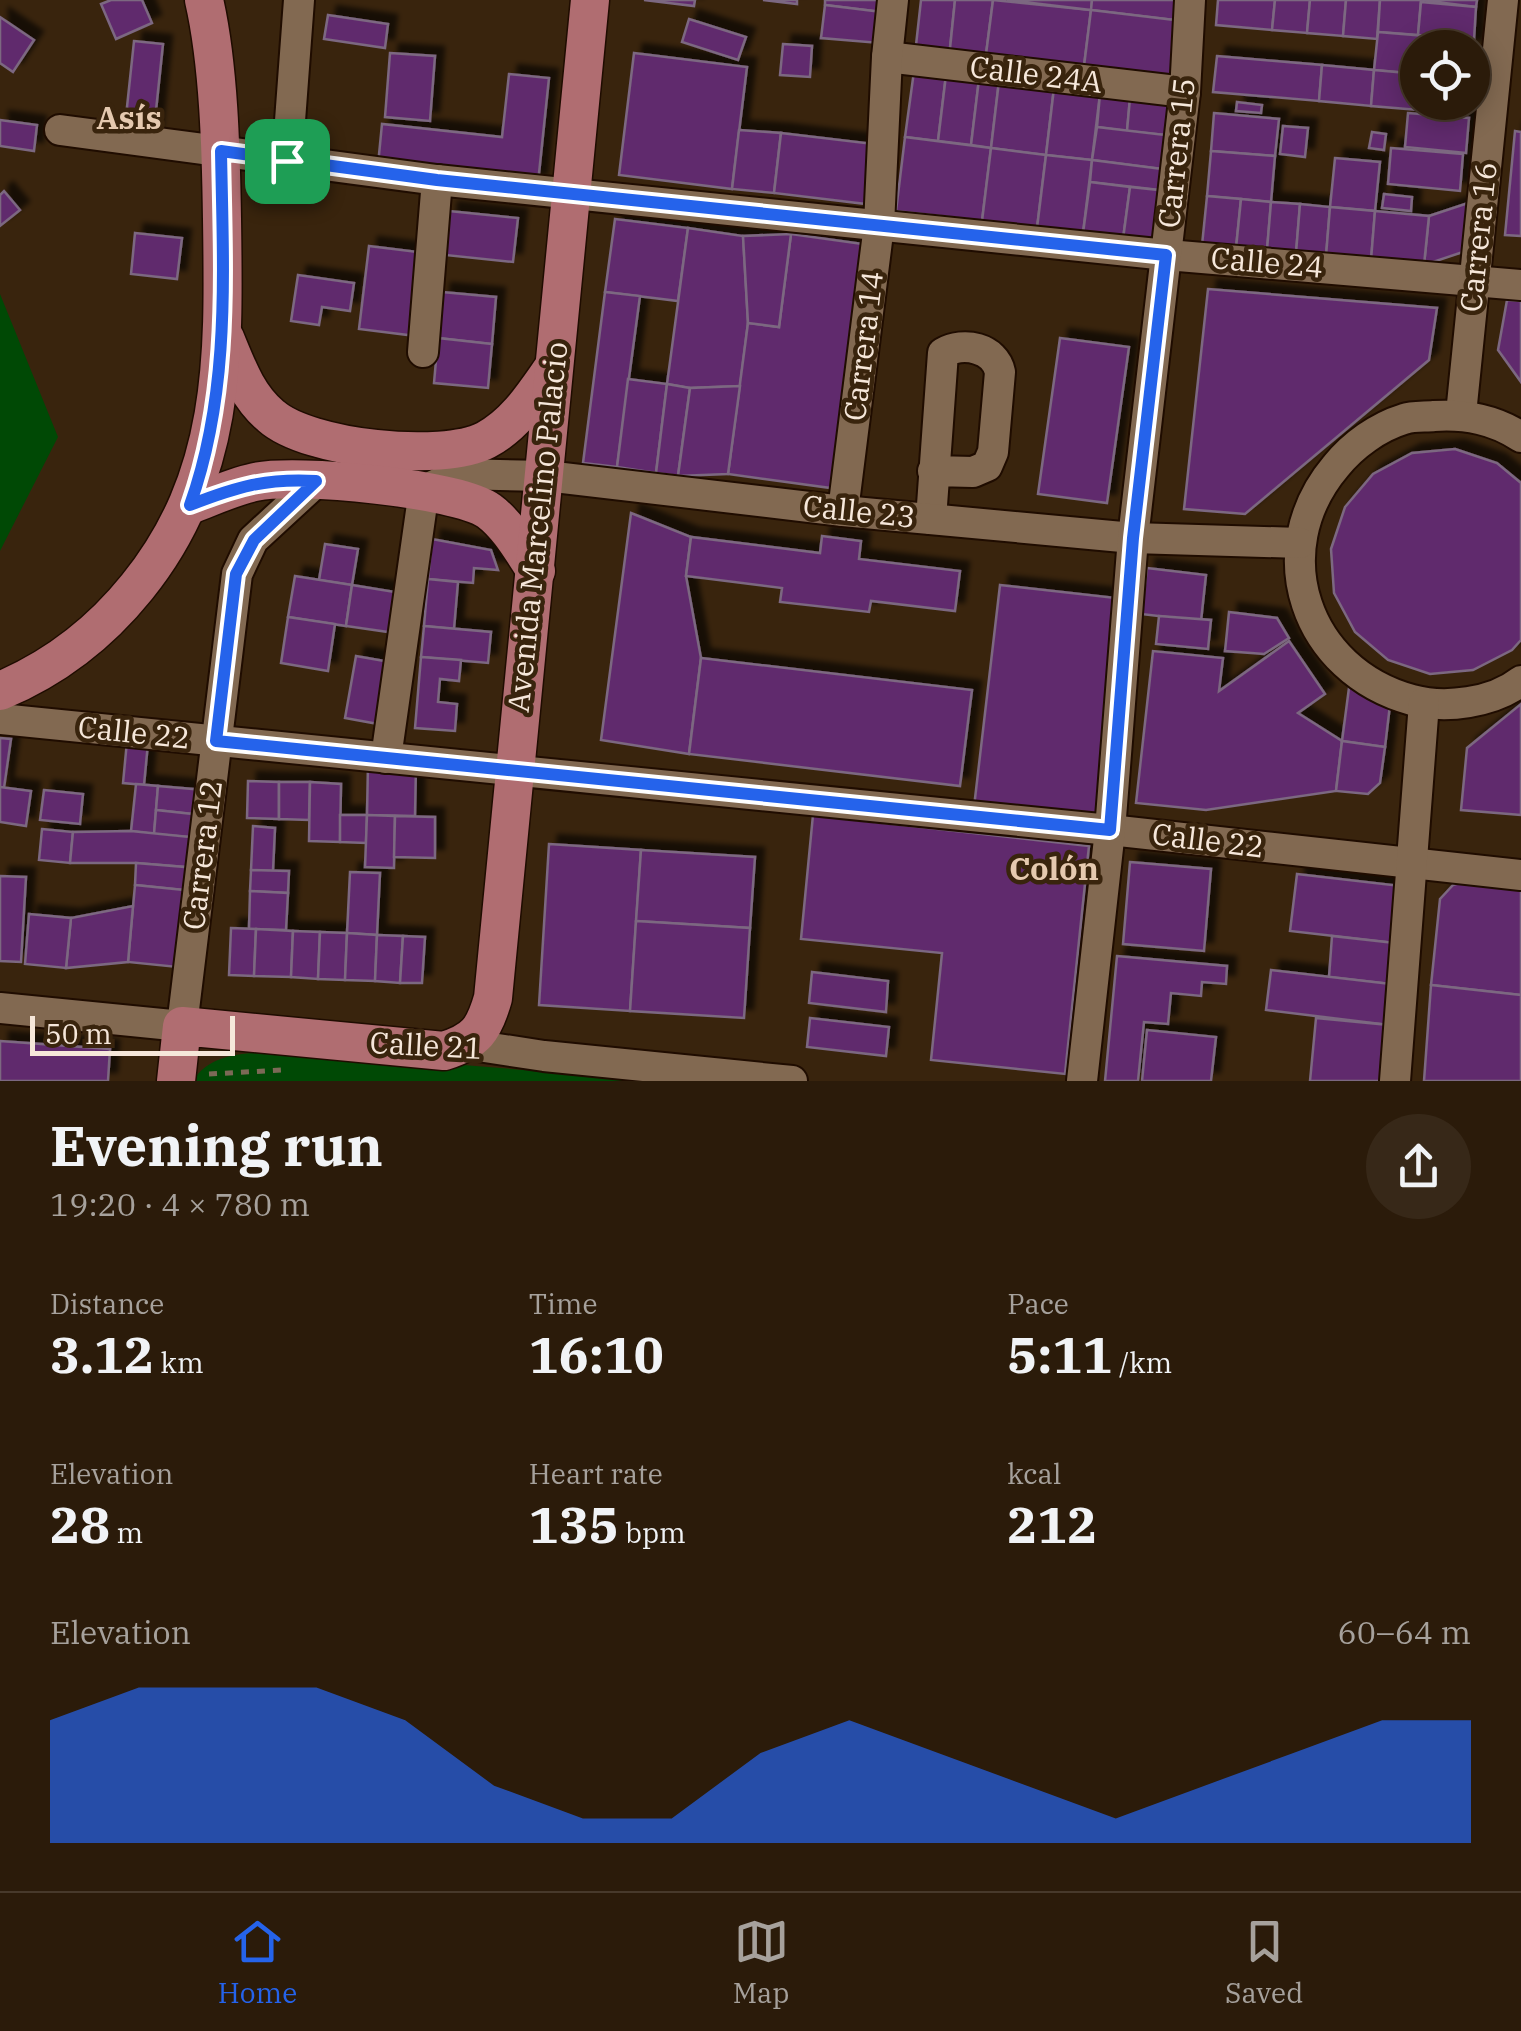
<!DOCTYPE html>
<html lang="en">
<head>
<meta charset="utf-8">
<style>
	body { margin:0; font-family:"IBM Plex Serif",serif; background:#372818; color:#f1f3f6; height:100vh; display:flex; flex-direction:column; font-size:38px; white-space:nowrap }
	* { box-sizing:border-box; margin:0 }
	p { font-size:32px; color:#a6a19c }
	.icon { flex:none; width:55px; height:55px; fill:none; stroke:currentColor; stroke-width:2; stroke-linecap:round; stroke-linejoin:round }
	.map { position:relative; height:1081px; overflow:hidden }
	.drawer { display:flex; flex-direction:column; background:#2b1b0a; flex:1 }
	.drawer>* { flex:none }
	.controls { position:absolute; left:1400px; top:30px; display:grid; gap:20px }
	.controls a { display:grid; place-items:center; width:90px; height:90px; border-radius:50%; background:#2b1b0a; box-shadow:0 5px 25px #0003,0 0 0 2px #47392b; font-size:50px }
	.scale { position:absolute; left:30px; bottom:25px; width:205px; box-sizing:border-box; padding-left:10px; border:5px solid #f6e7da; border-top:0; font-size:28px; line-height:35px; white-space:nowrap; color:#f6e7da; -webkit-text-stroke:8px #39240d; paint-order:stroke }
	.pin { position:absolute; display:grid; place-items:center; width:85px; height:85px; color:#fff; margin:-42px; border-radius:20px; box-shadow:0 5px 15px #0006 }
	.round { display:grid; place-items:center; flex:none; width:105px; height:105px; border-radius:52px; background:#372818 }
	.head { display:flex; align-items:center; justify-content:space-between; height:170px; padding:0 50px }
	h1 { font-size:55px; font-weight:800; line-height:75px }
	.figures { display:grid; grid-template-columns:repeat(3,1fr); gap:15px; height:170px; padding:10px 50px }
	.figures div { display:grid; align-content:center }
	.figures b { font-size:50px; font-weight:800 }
	.figures small { font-size:28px; font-weight:400 }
	.figures p { font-size:28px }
	.chart { height:280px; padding:20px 50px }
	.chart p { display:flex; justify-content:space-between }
	.chart svg { width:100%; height:180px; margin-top:10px; fill:#2563eb; opacity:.7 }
	.tab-bar { display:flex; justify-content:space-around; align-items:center; height:140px; border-top:2px solid #47392b; background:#2b1b0a; font-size:28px; color:#a6a19c }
	.tab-bar a { display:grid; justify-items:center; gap:5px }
	.tab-bar .active { color:#2563eb }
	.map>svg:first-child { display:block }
	.green { fill:#004905 }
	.building { fill:#612c6d; stroke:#7c6781; stroke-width:2.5; filter:url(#shadow) }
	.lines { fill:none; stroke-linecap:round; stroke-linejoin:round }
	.minor-casing { stroke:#1f0c00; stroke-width:34 }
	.major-casing { stroke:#1f0c00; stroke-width:41 }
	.path { stroke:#7c6956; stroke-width:5; stroke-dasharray:8 8; stroke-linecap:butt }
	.minor { stroke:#826951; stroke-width:30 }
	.major { stroke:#b06d71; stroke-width:38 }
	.route-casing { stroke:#fff; stroke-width:20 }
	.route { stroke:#2563eb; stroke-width:12 }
	.labels { text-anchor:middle; stroke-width:9; stroke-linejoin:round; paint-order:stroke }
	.street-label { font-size:30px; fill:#f6e7da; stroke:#39240d }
	.neighbourhood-label { font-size:32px; font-weight:bold; fill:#e5c9af; stroke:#39240d }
</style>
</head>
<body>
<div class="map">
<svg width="1521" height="1081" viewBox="0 0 1521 1081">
	<defs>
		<filter id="shadow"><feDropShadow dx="9" dy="-9" stdDeviation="2.5" flood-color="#0009"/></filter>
	</defs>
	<rect width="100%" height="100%" fill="#39240d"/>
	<g class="green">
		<polygon points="0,294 58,437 0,551"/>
		<path d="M288,1051L662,1081H193C212,1049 256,1054 288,1051Z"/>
	</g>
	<g class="building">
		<polygon points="111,0 142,0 152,23 116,39 101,4"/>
		<polygon points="644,0 695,0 694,6"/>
		<polygon points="763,0 797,0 797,4"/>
		<polygon points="825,0 883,0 882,12 825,5"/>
		<polygon points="921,0 955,0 949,58 915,54"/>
		<polygon points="955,0 993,0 985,62 949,58"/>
		<polygon points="993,0 1091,10 1083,74 985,62"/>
		<polygon points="1007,0 1092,0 1091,10"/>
		<polygon points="1092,0 1186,0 1183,21 1091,10"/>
		<polygon points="1218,0 1275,0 1272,30 1216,25"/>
		<polygon points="1275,0 1310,0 1307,33 1272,30"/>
		<polygon points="1310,0 1346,0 1343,36 1307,33"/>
		<polygon points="1346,0 1380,0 1377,39 1343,36"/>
		<polygon points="1380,0 1421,0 1418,35 1378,32"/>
		<polygon points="1421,0 1477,0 1476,7"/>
		<polygon points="1421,2 1476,7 1474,40 1418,35"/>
		<polygon points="825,5 882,12 879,43 821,38"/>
		<polygon points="1091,10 1183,21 1175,86 1083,74"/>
		<polygon points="328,15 388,24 385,48 324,39"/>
		<polygon points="0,17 34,40 13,72 0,63"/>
		<polygon points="689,19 746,37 738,60 682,42"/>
		<polygon points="1378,32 1474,40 1472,52 1472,48 1418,48 1418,74 1374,70"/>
		<polygon points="134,41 163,44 153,139 124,135"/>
		<polygon points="783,44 812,46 810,77 780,75"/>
		<polygon points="390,53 435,56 430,121 385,117"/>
		<polygon points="634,53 747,67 732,189 619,175"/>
		<polygon points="1217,56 1322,65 1319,101 1213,92"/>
		<polygon points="1322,65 1374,70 1371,106 1319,101"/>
		<polygon points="1374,70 1418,74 1418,102 1468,102 1467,114 1371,106"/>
		<polygon points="914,71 946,75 938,141 905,137"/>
		<polygon points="509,74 549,78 538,183 378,165 382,124 502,137"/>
		<polygon points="946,75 979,79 971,145 938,141"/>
		<polygon points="979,79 999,81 991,148 971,145"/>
		<polygon points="999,81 1054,88 1046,155 991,148"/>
		<polygon points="1054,88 1100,94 1092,160 1046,155"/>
		<polygon points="1100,94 1130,98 1127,131 1097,127"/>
		<polygon points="1130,98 1178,103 1174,136 1127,131"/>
		<polygon points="1237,102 1262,105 1261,113 1236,111"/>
		<polygon points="1214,113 1279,119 1275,156 1211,151"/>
		<polygon points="1408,113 1469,118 1466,153 1405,147"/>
		<polygon points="0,120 37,125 34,151 0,146"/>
		<polygon points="1283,126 1308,128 1305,157 1280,154"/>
		<polygon points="1097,127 1174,136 1170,170 1092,160"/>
		<polygon points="739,130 781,133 774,193 732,189"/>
		<polygon points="1515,131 1521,132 1521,236 1505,235"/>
		<polygon points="1372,132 1386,134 1384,150 1369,148"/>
		<polygon points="781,133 874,144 866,204 774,193"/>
		<polygon points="905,137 991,148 982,221 896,211"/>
		<polygon points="991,148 1046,155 1037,228 982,221"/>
		<polygon points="1391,148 1463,154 1460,191 1388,184"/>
		<polygon points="1211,151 1275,156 1271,202 1207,196"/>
		<polygon points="1046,155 1092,160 1083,233 1037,228"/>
		<polygon points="1335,158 1380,162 1375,211 1330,207"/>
		<polygon points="1092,160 1170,170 1168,191 1090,182"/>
		<polygon points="1090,182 1130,187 1123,239 1083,233"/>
		<polygon points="1130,187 1168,191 1161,243 1123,239"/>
		<polygon points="4,191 20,210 0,226 0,195"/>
		<polygon points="1384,194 1412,197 1411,211 1382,208"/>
		<polygon points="1207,196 1241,199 1236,248 1202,245"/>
		<polygon points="1241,199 1271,202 1267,250 1236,248"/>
		<polygon points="1477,200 1472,249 1424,265 1429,216"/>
		<polygon points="1271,202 1300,204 1296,253 1267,250"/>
		<polygon points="1300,204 1330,207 1326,256 1296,253"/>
		<polygon points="1330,207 1375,211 1371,260 1326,256"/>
		<polygon points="449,211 518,218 513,262 445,255"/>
		<polygon points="1375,211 1429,216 1424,265 1371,260"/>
		<polygon points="615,219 688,228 678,301 605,292"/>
		<polygon points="688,228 743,236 748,323 740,386 690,388 667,384"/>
		<polygon points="135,233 182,238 177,279 131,274"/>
		<polygon points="791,234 870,245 838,489 728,474 748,323 779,327"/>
		<polygon points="791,234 779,327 748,323 743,236"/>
		<polygon points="369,246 426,253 416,336 359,329"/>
		<polygon points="298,275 354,283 350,311 322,307 319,325 291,321"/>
		<polygon points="1208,289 1437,308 1429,360 1245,514 1184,509"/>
		<polygon points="442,292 496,297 492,344 438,338"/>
		<polygon points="605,292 640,296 617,467 583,463"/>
		<polygon points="1507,300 1521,301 1521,382 1498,350"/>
		<polygon points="438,338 492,344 488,388 434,383"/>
		<polygon points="1060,338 1129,347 1107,503 1038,494"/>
		<polygon points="628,379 667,384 656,473 617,467"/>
		<polygon points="667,384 690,388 678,476 656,473"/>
		<polygon points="740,386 728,474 678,476 690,388"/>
		<polygon points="1455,449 1497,463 1521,483 1521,640 1512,650 1473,670 1430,674 1388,660 1355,632 1334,593 1331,549 1345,507 1373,474 1412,453"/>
		<polygon points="631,513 691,537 686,576 701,658 689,754 601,740"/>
		<polygon points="822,536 861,541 859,559 960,571 955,611 871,601 869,612 780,602 782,588 686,576 691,537 820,553"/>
		<polygon points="432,539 491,550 498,570 474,568 473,583 428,579"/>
		<polygon points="325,544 358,549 352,585 319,580"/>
		<polygon points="1147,568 1206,575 1201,621 1141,614"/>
		<polygon points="295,576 352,585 346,626 288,617"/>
		<polygon points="428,579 458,582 454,629 424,626"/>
		<polygon points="352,585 401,593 395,633 346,626"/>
		<polygon points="1000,585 1125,599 1099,822 974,807"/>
		<polygon points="1229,612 1277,618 1289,638 1264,654 1225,651"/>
		<polygon points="1159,616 1211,620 1208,649 1156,644"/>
		<polygon points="288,617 335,624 328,671 281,663"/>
		<polygon points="424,626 491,632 488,663 421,657"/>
		<polygon points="1289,641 1325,694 1298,713 1342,741 1336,791 1206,810 1136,803 1153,651 1223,658 1219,691"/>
		<polygon points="356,656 390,662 378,724 345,718"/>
		<polygon points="421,657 461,660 459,681 440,679 438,702 457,704 455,731 415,728"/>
		<polygon points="701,658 972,690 960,786 689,754"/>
		<polygon points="1350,680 1390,705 1385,747 1342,741"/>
		<polygon points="1521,704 1521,815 1461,810 1467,748"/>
		<polygon points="0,738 11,739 4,788 0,787"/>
		<polygon points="127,741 148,743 144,785 123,783"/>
		<polygon points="1342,741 1385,747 1380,783 1368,794 1336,791"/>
		<polygon points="368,763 416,765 415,816 367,815"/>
		<polygon points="248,781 279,782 279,819 247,818"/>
		<polygon points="279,782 310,782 309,820 279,819"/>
		<polygon points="310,782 341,784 340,842 309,841"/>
		<polygon points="136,784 158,786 154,834 131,831"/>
		<polygon points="158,786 204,790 202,815 156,810"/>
		<polygon points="0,787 31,791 26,826 0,822"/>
		<polygon points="44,790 83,794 80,824 40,820"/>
		<polygon points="156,810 202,815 200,838 154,834"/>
		<polygon points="340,815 367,815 366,843 340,842"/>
		<polygon points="367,815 395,816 394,868 365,867"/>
		<polygon points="813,815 1089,846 1065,1074 931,1060 942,953 801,939"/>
		<polygon points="395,816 435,817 435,858 394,857"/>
		<polygon points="253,826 275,828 273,871 251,870"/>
		<polygon points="42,829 73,832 70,863 39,860"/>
		<polygon points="131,831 200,838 197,868 136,863 70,863 73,832"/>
		<polygon points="549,844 641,850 630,1011 539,1005"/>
		<polygon points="641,850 755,857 750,928 636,921"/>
		<polygon points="1130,862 1211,869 1204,951 1123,944"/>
		<polygon points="136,863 197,868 194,891 135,885"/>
		<polygon points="251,870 289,871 288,893 250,891"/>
		<polygon points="350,872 380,873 377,935 347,933"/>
		<polygon points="1297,874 1401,886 1395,943 1290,931"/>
		<polygon points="0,876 26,877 21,962 0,961"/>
		<polygon points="1462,882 1521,889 1521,995 1431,985 1440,899 1453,885"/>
		<polygon points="135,885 194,891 187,968 128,962"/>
		<polygon points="250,891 288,893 286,930 249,929"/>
		<polygon points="133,906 128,962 66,968 71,918"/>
		<polygon points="29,914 71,918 66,968 25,964"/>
		<polygon points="636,921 750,928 744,1018 630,1011"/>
		<polygon points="231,928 256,929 254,976 229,975"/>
		<polygon points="256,929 293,931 291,977 254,976"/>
		<polygon points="293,931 320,932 318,979 291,977"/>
		<polygon points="320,932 347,933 345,980 318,979"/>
		<polygon points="347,933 377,935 375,981 345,980"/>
		<polygon points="377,935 403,936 400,983 375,981"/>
		<polygon points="403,936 425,937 422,983 400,983"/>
		<polygon points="1332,936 1395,943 1391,984 1329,977"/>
		<polygon points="1117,956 1227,966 1226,984 1202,982 1201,996 1171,993 1168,1024 1144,1022 1138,1081 1105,1081"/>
		<polygon points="1271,970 1391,984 1389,1025 1266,1010"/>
		<polygon points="812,972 888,981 886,1012 809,1003"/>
		<polygon points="1431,985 1521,995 1521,1081 1424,1081"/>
		<polygon points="810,1018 889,1027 886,1056 807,1047"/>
		<polygon points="1316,1018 1389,1025 1384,1081 1310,1081"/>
		<polygon points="1147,1030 1216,1037 1211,1081 1142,1081"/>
		<polygon points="0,1041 110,1049 108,1081 0,1081"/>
	</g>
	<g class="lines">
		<g class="minor-casing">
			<g id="minor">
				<polyline points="887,57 1185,92"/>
				<polyline points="60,130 437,180 1167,255 1521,285"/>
				<polyline points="287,161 299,0"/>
				<polyline points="423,352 437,180"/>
				<polyline points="1461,414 1503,0"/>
				<path d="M1521,437C1494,419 1466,414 1434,416C1425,417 1413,416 1404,419C1378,427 1353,445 1336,466C1264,551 1305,671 1412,700C1445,709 1493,703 1521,681"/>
				<polyline points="843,511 879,225 887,57 893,0"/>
				<path d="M931,519L943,353C964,341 995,348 1000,372L993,452L987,466L973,472L933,471"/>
				<polyline points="0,719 1110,830 1521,875"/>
				<polyline points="386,758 424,490 458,474 546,476 843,511 1133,538 1300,543"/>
				<polyline points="0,1008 182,1026 237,574 253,540 317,481"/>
				<polyline points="465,1044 544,1056 792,1081"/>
				<polyline points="1082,1081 1110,830 1133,538 1185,92 1190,0"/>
				<polyline points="1395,1081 1424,703"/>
			</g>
		</g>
		<g class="major-casing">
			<g id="major">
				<path d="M225,338C237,367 247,396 271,416C308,449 442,463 486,440C516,424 534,395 553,368"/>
				<path d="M190,505C211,497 232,487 255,482C297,473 455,488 489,511C509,526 522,550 536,571"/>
				<path d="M0,691C55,668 100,633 137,587C227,476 224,355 222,219C221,152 219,65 204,0"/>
				<path d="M176,1081L182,1026L444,1051C476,1041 484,1030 493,998L590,0"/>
			</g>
		</g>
		<polyline class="path" points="209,1074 283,1070"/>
		<use href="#minor" class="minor"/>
		<use href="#major" class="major"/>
	</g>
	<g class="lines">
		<g class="route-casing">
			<path id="route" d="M221,151L437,180L1166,255L1133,538L1110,830L216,741L236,574L254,540L316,481C266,478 236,487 190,505C231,390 223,271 221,151Z"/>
		</g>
		<use href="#route" class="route"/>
	</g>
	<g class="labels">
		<g class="street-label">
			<text transform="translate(1036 75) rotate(7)" y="10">Calle 24A</text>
			<text transform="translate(1177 153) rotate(-84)" y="10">Carrera 15</text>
			<text transform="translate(1479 237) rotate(-84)" y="10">Carrera 16</text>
			<text transform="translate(1267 263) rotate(5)" y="10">Calle 24</text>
			<text transform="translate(864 346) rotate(-83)" y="10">Carrera 14</text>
			<text transform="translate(859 512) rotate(6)" y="10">Calle 23</text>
			<text transform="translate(538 527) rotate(-84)" y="10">Avenida Marcelino Palacio</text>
			<text transform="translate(134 733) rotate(6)" y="10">Calle 22</text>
			<text transform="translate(1208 841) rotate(7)" y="10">Calle 22</text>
			<text transform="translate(203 855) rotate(-83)" y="10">Carrera 12</text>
			<text transform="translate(426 1046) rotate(3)" y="10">Calle 21</text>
		</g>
		<g class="neighbourhood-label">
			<text x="129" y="129">Asís</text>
			<text x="1054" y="880">Colón</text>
		</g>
	</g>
</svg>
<div class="controls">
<a><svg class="icon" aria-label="locate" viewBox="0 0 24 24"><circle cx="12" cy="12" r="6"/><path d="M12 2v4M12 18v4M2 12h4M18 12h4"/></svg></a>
</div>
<div class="scale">50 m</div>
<div class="pin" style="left:287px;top:161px;background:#1e9e55"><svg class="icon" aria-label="arrive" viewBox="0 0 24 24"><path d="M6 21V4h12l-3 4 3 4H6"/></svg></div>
</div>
<section class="drawer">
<div class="head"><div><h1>Evening run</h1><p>19:20 · 4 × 780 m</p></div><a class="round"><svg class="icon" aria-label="share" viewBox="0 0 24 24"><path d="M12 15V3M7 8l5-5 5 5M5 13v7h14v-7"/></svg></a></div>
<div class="figures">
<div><p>Distance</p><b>3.12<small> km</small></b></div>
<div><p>Time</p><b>16:10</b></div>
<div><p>Pace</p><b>5:11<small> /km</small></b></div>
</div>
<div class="figures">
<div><p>Elevation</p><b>28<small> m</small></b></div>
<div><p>Heart rate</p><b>135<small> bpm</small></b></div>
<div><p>kcal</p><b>212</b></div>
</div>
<div class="chart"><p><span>Elevation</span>60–64 m</p>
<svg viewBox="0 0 160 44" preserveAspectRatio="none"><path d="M0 44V14L10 6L20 6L30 6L40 14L50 30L60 38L70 38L80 22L90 14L100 22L110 30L120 38L130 30L140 22L150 14L160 14V44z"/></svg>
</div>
</section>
<nav class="tab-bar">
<a class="active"><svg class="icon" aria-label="home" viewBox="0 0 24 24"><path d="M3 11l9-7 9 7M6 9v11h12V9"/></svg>Home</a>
<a><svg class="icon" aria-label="map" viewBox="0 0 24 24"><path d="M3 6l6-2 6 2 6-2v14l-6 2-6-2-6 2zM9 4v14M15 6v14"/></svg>Map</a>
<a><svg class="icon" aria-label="saved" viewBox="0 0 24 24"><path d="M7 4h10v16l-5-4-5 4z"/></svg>Saved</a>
</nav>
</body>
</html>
